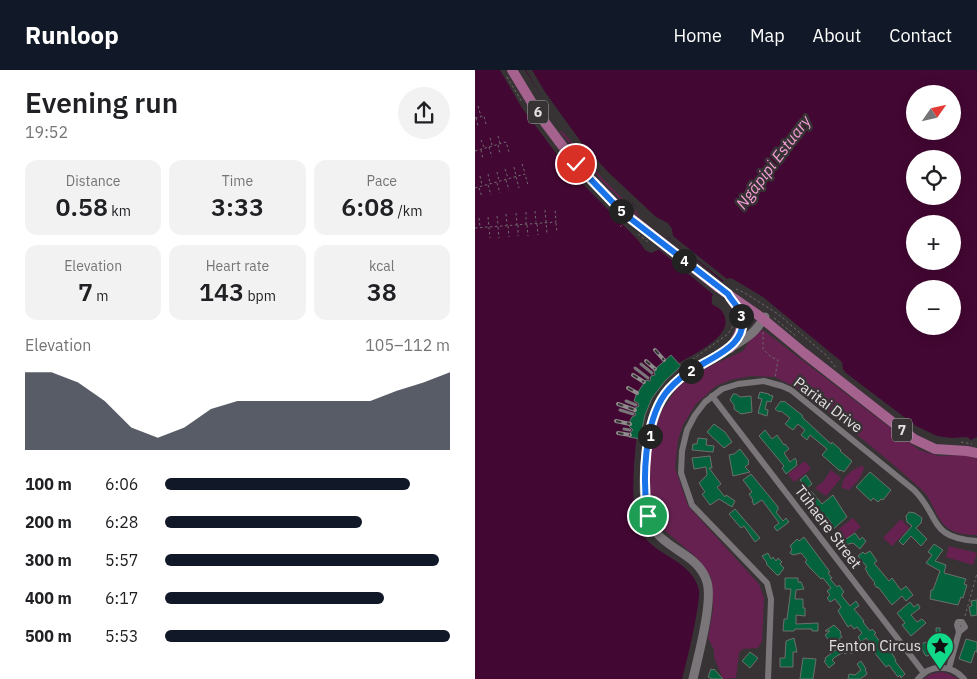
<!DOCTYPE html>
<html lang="en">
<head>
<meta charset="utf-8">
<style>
	body { margin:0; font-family:"IBM Plex Sans",sans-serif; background:#f2f2f2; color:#202124; height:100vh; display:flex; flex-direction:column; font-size:19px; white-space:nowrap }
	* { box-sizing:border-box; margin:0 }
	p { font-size:16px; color:#757577 }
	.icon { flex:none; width:28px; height:28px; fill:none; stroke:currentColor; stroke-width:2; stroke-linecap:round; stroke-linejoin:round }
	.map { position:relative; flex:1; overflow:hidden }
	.sheet { display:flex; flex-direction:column; background:#fff; width:475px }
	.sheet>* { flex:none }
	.needle { width:32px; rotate:56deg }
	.buttons { position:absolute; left:431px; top:15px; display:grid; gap:10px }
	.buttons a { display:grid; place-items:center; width:55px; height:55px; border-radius:50%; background:#fff; box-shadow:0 2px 12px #0003; font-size:25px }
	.pin { position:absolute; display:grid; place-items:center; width:42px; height:42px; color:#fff; margin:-21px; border:2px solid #fff; border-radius:50%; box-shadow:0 1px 5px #0007 }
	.km { position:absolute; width:25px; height:25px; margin:-12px; border-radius:50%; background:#222; color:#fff; font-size:14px; line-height:25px; text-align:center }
	.round { display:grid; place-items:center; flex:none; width:52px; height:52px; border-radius:26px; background:#f2f2f2 }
	.overview { display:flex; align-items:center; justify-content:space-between; height:85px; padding:0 25px }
	h1 { font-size:28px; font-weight:600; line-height:38px }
	.stats { display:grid; grid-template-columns:repeat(3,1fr); gap:8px; height:85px; padding:5px 25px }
	.stats div { display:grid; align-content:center; border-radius:12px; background:#f2f2f2; text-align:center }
	.stats b { font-size:25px; font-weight:600 }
	.stats small { font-size:14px; font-weight:400 }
	.stats p { font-size:14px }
	.chart { height:140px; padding:10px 25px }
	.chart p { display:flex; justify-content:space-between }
	.chart svg { width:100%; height:90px; margin-top:5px; fill:#111827; opacity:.7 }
	ul { padding:0 25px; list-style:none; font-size:16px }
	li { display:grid; grid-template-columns:80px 60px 1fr; align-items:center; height:38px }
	li i { height:12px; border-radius:6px; background:#111827 }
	header { display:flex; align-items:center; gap:30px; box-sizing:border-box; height:70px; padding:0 25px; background:#111827; color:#fff }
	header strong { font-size:24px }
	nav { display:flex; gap:28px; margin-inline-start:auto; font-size:18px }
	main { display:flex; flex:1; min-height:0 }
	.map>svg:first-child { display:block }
	.green { fill:#672151 }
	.water { fill:#430733; fill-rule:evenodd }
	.pier { fill:#373335 }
	.building { fill:#04633d; stroke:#6b706d }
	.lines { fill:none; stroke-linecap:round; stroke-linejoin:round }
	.path { stroke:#6d6a6c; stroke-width:1; stroke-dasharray:2.5 2.5; stroke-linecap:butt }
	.service { stroke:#7a7578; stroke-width:3 }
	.minor { stroke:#7a7578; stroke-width:6 }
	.secondary { stroke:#7a7578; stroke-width:9 }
	.primary { stroke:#a5628f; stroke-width:10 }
	.rail-casing { stroke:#908c8e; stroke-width:4 }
	.rail { stroke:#373335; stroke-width:2; stroke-dasharray:5.5; stroke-linecap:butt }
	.route-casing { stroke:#fff; stroke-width:10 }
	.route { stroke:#1a73e8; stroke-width:6 }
	.labels { text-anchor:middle; stroke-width:5; stroke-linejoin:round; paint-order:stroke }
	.shield { fill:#373335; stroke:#afacae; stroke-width:1 }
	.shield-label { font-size:14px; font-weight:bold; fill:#e3e0e2 }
	.street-label { font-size:15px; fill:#e3e0e2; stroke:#373335 }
	.poi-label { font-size:15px; fill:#e3e0e2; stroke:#373335; text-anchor:end }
	.water-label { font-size:16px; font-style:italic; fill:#f79ed7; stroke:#373335 }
</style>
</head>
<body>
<header>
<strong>Runloop</strong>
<nav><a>Home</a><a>Map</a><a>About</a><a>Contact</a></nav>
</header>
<main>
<section class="sheet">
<div class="overview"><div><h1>Evening run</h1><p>19:52</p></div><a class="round"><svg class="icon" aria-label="share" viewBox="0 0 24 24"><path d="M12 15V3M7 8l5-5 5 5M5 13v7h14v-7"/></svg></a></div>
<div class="stats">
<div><p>Distance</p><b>0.58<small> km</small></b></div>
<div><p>Time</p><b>3:33</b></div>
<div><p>Pace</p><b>6:08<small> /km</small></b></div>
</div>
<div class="stats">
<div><p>Elevation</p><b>7<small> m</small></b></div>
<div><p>Heart rate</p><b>143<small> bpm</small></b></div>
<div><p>kcal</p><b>38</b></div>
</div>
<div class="chart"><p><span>Elevation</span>105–112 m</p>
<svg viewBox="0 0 160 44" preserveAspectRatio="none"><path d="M0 44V6L10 6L20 11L30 20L40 33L50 38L60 33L70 24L80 20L90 20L100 20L110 20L120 20L130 20L140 15L150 11L160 6V44z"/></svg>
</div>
<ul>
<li><b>100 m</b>6:06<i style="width:86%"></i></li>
<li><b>200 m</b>6:28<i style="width:69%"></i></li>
<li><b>300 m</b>5:57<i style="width:96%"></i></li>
<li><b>400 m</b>6:17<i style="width:77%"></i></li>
<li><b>500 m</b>5:53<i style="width:100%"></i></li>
</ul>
</section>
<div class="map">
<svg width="502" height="609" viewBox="0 0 502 609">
	<rect width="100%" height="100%" fill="#373335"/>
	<g class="green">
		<polygon points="87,61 127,108 164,145 163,146 129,113 85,62"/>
		<path d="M288,260L444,380L464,386L489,385L502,389V465C492,465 481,464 473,458C460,449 459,431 447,420C409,385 367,353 326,320L300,307L276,306L255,310L241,316L221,334L208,355L203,370L200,398L213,436L284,514L289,528L287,571L283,578L267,579L264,583L261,608L248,609L239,587V580L233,568L238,539L236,507L222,488L188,459L179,444L173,424L174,401L179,364L186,342L201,319L220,303L268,281L278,265Z"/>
		<polygon points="330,391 336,399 319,412 313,404"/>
		<path d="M386,396L389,397C387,407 381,413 374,420L367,418C366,407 377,400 386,396Z"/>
		<polygon points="356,400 366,408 351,426 340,418 348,412"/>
		<polygon points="378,448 386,457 365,473 358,464"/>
		<polygon points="426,449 434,458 417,476 408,468"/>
		<polygon points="474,476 502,483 498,495 471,487"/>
		<polygon points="467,602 474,604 483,609 449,609 456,604"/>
	</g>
	<path class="water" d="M0,0H25L47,38L93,99L163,170L170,180L176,183L183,180L196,164L191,156L159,135L67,27L50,0H502V367L496,370L492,367L476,368L462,366L441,356L371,303L368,299L367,292L288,227L258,209L254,208C244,212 235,223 237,234C240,236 244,238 246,240C267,267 210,286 196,299C180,314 168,340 163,362C159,378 156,437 161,452C164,460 170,469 176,474C193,489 218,495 224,520C226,531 211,596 207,609H0ZM440,24H478V61H440ZM440,89H478V126H440ZM440,154H478V191H440ZM440,219H478V256H440Z"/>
	<polygon class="pier" points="51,0 57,0 70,22 106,72 133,102 181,147 193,153 197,159 198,166 252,209 250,212 196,169 249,213 239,225 182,178 191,166 196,170 192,165 194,163 187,156 177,152 123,99 80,47 65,24"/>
	<g class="building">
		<polygon points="196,285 206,296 190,311 177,328 170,345 165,369 154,367 155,363 158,360 154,356 155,351 157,347 161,345 159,341 160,338 164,336 163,333 159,331 161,325 171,310 175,311 176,306 180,305 179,300"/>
		<polygon points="285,322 294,324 294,325 298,326 296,332 292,331 290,339 293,340 292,346 283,343 287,329 283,328"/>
		<polygon points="258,324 261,324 265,327 276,326 277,342 266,344 259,339 259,335 255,330"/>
		<polygon points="306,331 308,332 309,331 327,345 328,348 356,374 357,372 366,380 365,381 377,391 369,402 366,400 365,401 347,385 352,379 335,365 332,370 326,365 330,360 323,354 318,360 310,354 315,348 306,341 304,342 300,339"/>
		<polygon points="239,354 250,362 257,372 249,378 232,362"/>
		<polygon points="290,360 297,369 302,365 309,375 310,374 314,379 309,383 315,392 320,388 322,392 321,393 322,395 311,404 307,398 309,396 284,366"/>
		<polygon points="223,368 232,369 231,375 239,376 238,382 217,380 218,374 222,374"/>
		<polygon points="265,379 274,391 273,392 274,394 270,397 275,402 258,406 254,385 259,384"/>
		<polygon points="235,386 237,398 234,398 246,414 242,417 250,427 251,425 260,431 257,437 244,429 235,435 227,424 230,422 224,413 232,405 231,397 219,399 217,388"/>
		<polygon points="395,402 416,420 408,430 406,429 403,432 398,428 396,431 381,417"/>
		<polygon points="276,404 303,437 303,440 301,442 308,451 311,448 314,452 302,461 299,457 304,453 287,430 279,435 277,431 278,430 274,424 277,422 268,410"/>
		<polygon points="331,405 337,414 332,418 325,410"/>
		<polygon points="336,421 347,434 358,425 372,447 356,461 353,457 357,454 352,447 348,450 338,437 335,439 332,435 336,432 331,425"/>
		<polygon points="260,439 285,468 280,472 269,456 266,458 254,444"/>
		<polygon points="434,442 440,443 447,448 446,453 441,458 452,469 446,476 436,466 428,475 424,471 437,456 432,452 431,446"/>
		<polygon points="380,463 385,470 387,467 391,471 385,479 378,473 369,475 368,471"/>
		<polygon points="329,467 355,502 353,503 357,508 355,509 362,517 364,515 369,522 367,524 367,526 375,536 381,531 384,536 379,539 389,551 388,552 395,561 397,559 401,563 399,564 414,583 416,582 421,590 420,591 430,604 426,608 425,605 423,607 414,595 411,597 395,577 397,575 391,568 386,572 383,567 387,563 382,557 379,559 376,555 373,557 363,541 366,537 360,529 355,532 352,528 355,525 352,521 356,518 348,508 346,509 335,498 330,492 332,490 326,483 318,485 315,483 317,479 315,476 322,469 324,471"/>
		<polygon points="459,474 468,480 460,491 471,495 469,503 491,509 489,514 492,515 488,528 486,527 483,535 455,529 456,520 458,520 465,501 451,493 457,485 453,482"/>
		<polygon points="395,481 402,491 399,493 414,511 417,508 426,520 431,516 438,525 431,531 427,526 417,535 403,517 402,518 399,514 400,513 393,504 390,498 392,497 383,486 388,482 390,484"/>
		<polygon points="293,483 296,489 298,487 301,491 303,488 307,492 305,494 309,498 304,505 302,505 291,494 292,493 287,486"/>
		<polygon points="310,508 323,508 323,512 326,512 329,519 321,520 320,529 328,529 328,538 330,538 330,546 321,545 321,554 343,553 343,561 337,561 337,559 320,559 319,561 308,561 309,549 312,549 316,519 310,519"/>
		<polygon points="502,530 502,545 496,546 494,537 497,536 496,531"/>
		<polygon points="435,532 439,537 443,534 445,538 436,545 442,552 447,549 451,553 436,566 427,555 430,553 422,543"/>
		<polygon points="359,555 366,562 365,564 367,567 363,570 373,575 375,578 377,577 380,581 376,584 374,582 370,584 369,582 360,587 357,590 360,593 354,598 349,591 351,590 350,588 361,580 350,565 355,561 350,561"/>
		<polygon points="461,558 465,558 465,564 472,564 473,579 461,580 462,584 451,586 445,576 450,572 451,573 462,573"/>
		<polygon points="319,568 322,582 318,582 318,597 305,597 305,588 310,588 311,571"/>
		<polygon points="491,569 502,572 502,582 500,581 496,593 484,589"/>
		<polygon points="275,582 283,588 275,598 267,591"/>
		<polygon points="328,588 341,589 338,609 325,609"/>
		<polygon points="386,591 391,599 390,600 392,603 391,605 385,609 373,609 374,604 380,605 386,600 382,594"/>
		<polygon points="236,599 239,600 239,599 248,609 237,609 233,607"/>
	</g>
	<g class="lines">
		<g class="path">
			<polyline points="32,7 47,32"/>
			<polyline points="3,36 6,46"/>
			<polyline points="0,48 9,46 11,54"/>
			<polyline points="1,48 3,56"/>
			<polyline points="23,66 25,73"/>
			<polyline points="15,68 17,75"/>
			<polyline points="6,70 9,77"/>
			<polyline points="23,75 25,84"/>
			<polyline points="14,77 17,87"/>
			<polyline points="6,80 8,89"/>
			<polyline points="0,81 31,72 34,82"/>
			<polyline points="47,94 50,103"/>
			<polyline points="39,97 41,106"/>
			<polyline points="30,99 33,108"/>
			<polyline points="22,102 24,111"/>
			<polyline points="13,104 15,113"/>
			<polyline points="5,106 7,115"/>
			<polyline points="41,107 44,118"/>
			<polyline points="31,110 34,120"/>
			<polyline points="22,113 25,123"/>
			<polyline points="13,115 16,125"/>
			<polyline points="0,118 50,104 53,115"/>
			<polyline points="4,118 7,127"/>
			<polyline points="70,140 72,164"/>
			<polyline points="60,141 61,152"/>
			<polyline points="51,142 51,154"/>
			<polyline points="41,143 42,155"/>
			<polyline points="31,144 32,155"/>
			<polyline points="22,146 23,155"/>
			<polyline points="13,147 15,168"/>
			<polyline points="4,148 5,157"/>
			<polyline points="81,153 82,163"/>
			<polyline points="62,154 63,165"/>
			<polyline points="43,155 43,166"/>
			<polyline points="52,155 53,166"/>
			<polyline points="33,156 34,167"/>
			<polyline points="23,157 24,168"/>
			<polyline points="145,157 148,154"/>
			<polyline points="0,158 81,152 80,139"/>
			<polyline points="163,164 173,172"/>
			<polyline points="261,219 270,223 303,244 352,286 361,298"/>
			<polyline points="299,248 321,266"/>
			<polyline points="288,262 288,279 296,287 303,290 300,307"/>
			<polyline points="210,296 214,292 253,264 258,256"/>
			<polyline points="486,372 497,374"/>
			<polyline points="490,546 502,503"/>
		</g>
		<g class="service">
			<polyline points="166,294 177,303"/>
			<polyline points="160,298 173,308"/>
			<polyline points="151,331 161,335"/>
			<polyline points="145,340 158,344"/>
			<polyline points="149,359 155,360"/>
		</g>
		<g class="minor">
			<polyline points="237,326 449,603"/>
			<polyline points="474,598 484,562 490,557 487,552 483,552 482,555 484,562"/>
			<path d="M293,609L296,529L292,513L217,435L206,403L207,381L212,360L220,345L230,332L247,319L263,314L289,311L307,316L316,320L439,420C466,447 453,468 502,471"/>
			<path d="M443,609C455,594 476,594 489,609"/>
		</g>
		<path class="secondary" d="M218,609C223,587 238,532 232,512C224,485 194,481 179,460C160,433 171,351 190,325C210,296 249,286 276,264C282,259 286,253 290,247"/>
		<g class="primary">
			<polyline points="37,0 65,46 101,94 147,141 244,218 283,245 329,283 439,369 460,379 492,381 502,383"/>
			<path d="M255,278C269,261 271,247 256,229"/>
		</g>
		<g class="rail-casing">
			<g id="rail">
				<polyline points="180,280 189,290"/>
				<polyline points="171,291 180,299"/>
				<polyline points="158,305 169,312"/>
				<polyline points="153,318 162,323"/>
				<polyline points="143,334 160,340"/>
				<polyline points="141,351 155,354"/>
				<polyline points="143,363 155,365"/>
			</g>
		</g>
		<use href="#rail" class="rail"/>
	</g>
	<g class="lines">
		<g class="route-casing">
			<path id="route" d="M101,94L147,142L253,224C256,230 261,234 264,240C280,275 234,288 212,303C204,309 196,316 190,324C169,353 167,412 173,446"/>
		</g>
		<use href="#route" class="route"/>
	</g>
	<defs>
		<g id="sight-pin" transform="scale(1.4375)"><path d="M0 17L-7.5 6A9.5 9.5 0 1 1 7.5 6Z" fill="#11d98a" stroke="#373335"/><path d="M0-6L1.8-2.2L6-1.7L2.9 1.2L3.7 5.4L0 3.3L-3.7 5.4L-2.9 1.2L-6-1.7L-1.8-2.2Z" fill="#111"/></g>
	</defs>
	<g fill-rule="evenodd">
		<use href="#sight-pin" x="465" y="576"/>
	</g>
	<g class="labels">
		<g class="shield">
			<rect x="53" y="30.5" width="20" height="23" rx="4"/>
			<rect x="417" y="348.5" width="20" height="23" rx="4"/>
		</g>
		<g class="shield-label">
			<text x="63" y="47">6</text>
			<text x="427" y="365">7</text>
		</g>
		<g class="street-label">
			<text transform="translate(353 335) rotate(37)" y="5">Paritai Drive</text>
			<text transform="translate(353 457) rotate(53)" y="5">Tūhaere Street</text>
		</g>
		<g class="poi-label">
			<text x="446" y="581">Fenton Circus</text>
		</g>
		<g class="water-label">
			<text transform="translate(298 92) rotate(-53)" y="6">Ngāpipi Estuary</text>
		</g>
	</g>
</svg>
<div class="buttons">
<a><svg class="needle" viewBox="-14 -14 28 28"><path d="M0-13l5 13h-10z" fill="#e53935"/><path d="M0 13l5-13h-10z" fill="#757577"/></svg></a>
<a><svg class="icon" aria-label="locate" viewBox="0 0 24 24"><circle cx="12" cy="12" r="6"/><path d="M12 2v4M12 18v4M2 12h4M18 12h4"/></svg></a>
<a>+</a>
<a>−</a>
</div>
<div class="pin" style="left:173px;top:446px;background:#1e9e55"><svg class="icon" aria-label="arrive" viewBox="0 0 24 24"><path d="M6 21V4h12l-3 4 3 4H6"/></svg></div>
<div class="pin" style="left:101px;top:94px;background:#d93025"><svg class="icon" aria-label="check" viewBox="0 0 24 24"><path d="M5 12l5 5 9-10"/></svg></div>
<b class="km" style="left:175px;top:366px">1</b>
<b class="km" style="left:216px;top:301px">2</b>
<b class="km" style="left:266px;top:246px">3</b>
<b class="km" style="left:209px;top:191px">4</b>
<b class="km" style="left:146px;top:141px">5</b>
</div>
</main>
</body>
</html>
